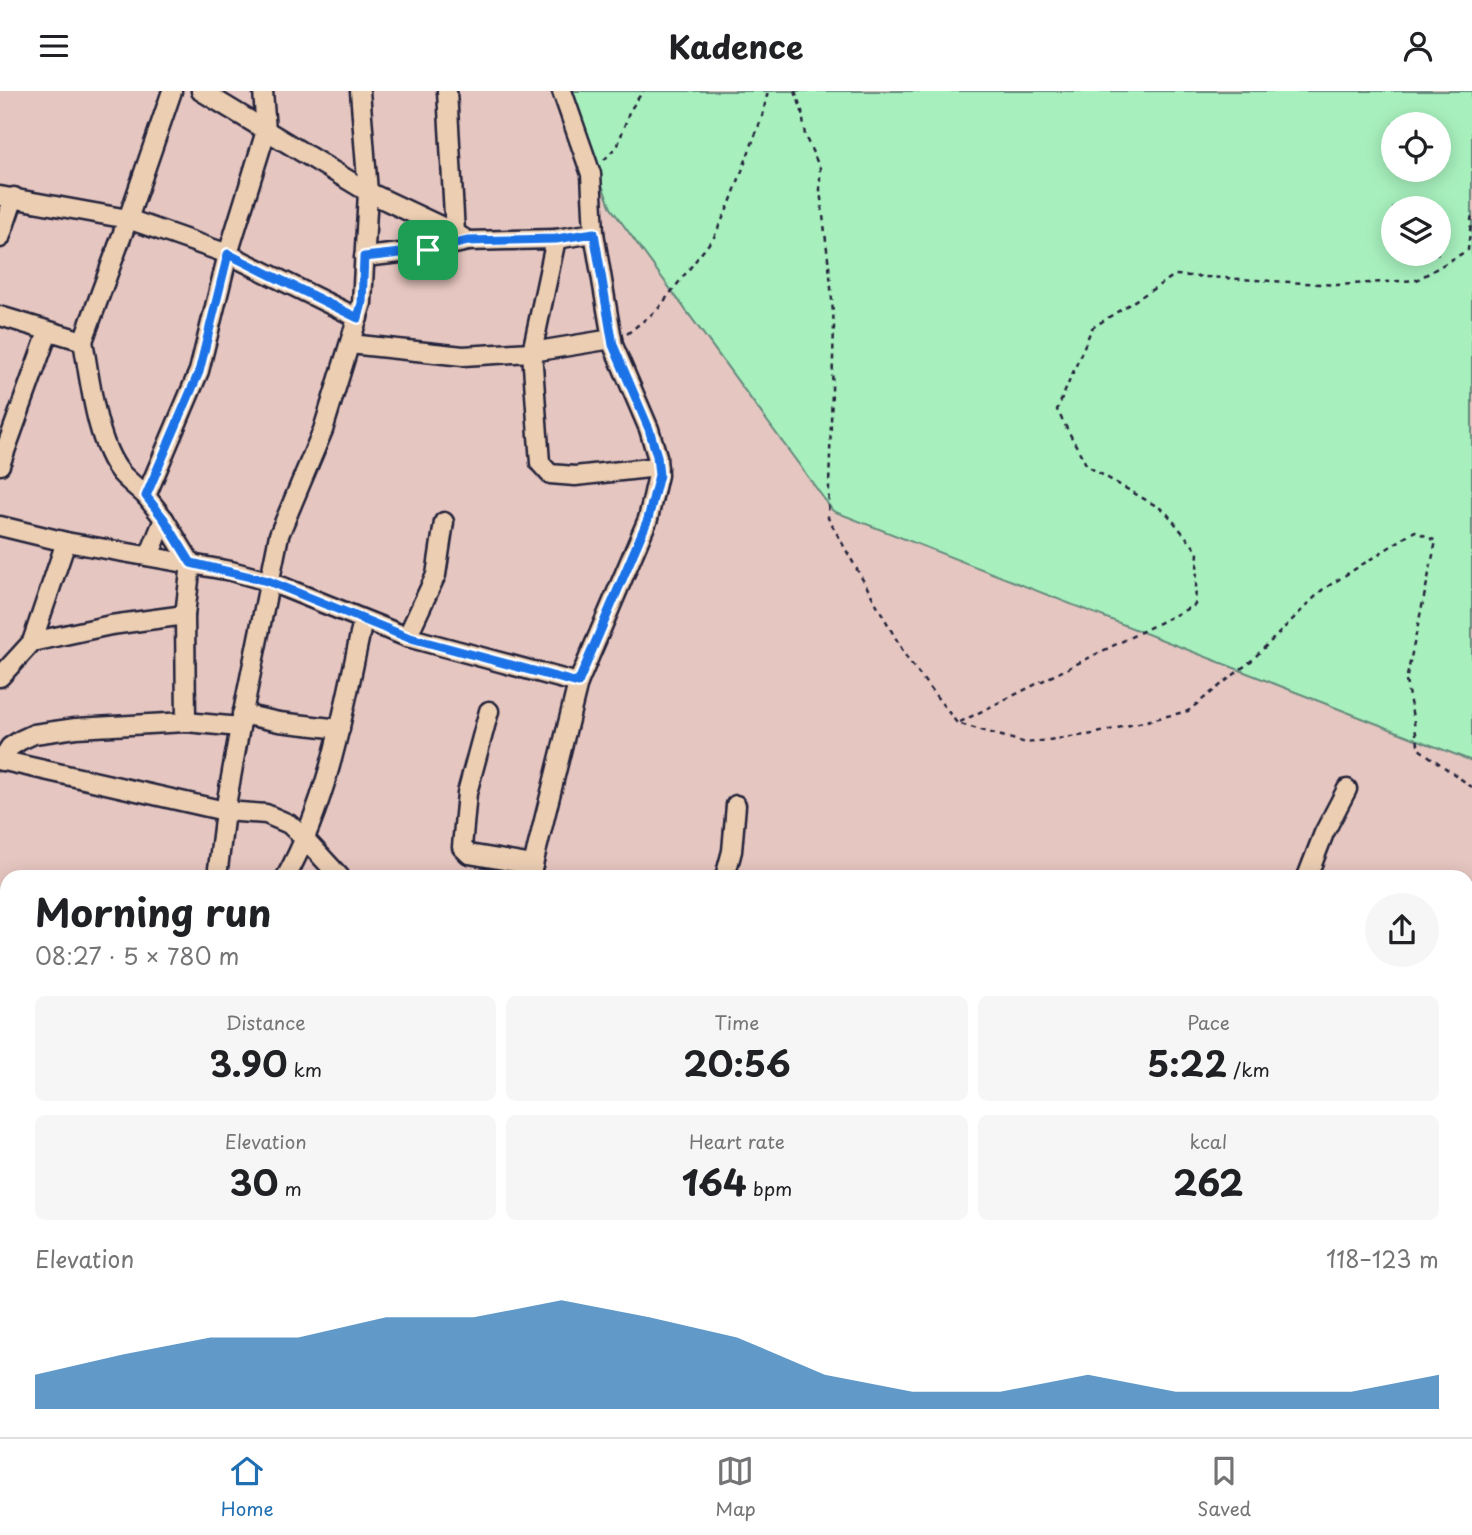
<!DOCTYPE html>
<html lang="en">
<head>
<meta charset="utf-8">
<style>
	body { margin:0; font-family:"Playpen Sans",sans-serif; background:#f6f6f6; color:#202124; height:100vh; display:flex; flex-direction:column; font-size:26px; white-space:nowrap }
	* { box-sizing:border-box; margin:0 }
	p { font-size:23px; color:#757577 }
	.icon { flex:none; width:38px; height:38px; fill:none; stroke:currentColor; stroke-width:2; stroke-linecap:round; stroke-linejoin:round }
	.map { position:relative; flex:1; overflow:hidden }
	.details { position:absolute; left:0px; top:779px; width:1474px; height:569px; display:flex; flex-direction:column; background:#fff; border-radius:21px 21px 0 0; box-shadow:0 4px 18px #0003 }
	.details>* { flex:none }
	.fabs { position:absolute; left:1381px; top:21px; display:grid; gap:14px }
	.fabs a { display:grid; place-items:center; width:70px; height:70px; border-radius:50%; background:#fff; box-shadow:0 4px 18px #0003; font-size:35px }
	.pin { position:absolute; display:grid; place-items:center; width:60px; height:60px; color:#fff; margin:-30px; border-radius:14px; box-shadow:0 4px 10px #0006 }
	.round { display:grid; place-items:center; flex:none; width:74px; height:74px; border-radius:37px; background:#f6f6f6 }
	.head { display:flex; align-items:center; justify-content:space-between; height:119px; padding:0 35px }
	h1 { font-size:38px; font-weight:700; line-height:52px }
	.stats { display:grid; grid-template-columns:repeat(3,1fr); gap:10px; height:119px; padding:7px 35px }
	.stats div { display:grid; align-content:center; border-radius:10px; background:#f6f6f6; text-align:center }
	.stats b { font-size:35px; font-weight:700 }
	.stats small { font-size:19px; font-weight:400 }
	.stats p { font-size:19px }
	.chart { height:196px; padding:14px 35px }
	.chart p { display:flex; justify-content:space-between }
	.chart svg { width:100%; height:126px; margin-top:7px; fill:#1f6fb2; opacity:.7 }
	header { display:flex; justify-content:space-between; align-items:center; height:91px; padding:0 35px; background:#fff; font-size:32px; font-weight:700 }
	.tab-bar { display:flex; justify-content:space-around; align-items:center; height:98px; border-top:2px solid #e0e0e0; background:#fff; font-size:19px; color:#757577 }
	.tab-bar a { display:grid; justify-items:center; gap:4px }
	.tab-bar .on { color:#1f6fb2 }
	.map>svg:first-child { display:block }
	.built { fill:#e2c1c9 }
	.green { fill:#a7f0bd; stroke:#64897c; stroke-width:2; fill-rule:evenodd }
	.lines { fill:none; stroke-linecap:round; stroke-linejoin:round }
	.lane-casing { stroke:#22223b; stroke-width:14 }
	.street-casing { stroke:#22223b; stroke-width:23 }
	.primary-casing { stroke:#22223b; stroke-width:32 }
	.path { stroke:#22223b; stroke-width:2.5; stroke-dasharray:5 5; stroke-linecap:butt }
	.lane { stroke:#ecceb2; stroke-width:9 }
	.street { stroke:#ecceb2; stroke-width:18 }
	.primary { stroke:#fcde96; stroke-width:26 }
	.route-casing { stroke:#fff; stroke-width:14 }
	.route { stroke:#1a73e8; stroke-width:9 }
</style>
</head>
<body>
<header><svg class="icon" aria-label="menu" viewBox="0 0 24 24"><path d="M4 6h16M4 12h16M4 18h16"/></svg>Kadence<svg class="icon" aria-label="person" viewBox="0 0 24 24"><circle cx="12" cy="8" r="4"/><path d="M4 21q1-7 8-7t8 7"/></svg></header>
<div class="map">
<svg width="1472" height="1346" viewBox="0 0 1472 1346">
	<rect width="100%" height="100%" fill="#e6c6c0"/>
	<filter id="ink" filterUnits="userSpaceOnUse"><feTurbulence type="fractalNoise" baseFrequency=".0143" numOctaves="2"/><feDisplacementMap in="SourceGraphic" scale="14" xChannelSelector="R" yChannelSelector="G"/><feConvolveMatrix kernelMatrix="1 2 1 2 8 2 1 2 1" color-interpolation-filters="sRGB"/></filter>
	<g filter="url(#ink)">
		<polygon class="built" points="616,1340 617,1346 287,1346 286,1341"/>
		<g class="green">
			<path d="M565,0H1472V670L833,420L611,117ZM1393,33H1438V79H1393ZM1393,117H1438V163H1393Z"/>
			<polygon points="650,1341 937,1341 933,1346 651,1346"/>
		</g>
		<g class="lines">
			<g class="lane-casing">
				<g id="lane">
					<polyline points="309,1340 311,1346"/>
					<polyline points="458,1340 460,1346"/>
					<polyline points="608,1340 609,1346"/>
					<polyline points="330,1346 346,1340"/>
				</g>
			</g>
			<g class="street-casing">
				<g id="street">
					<polyline points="201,0 368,101 455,142 468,150 556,148 594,142 613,254 649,338 657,365 658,384 648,428 578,592 530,786"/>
					<polyline points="447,0 455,142"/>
					<polyline points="562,0 591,83 594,142"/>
					<polyline points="0,105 128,128 228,163 358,227"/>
					<polyline points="0,147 14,106"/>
					<polyline points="556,148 532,261 540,372 550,383 575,385 658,376"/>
					<polyline points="364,166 428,159 468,150"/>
					<polyline points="0,225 83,250 128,128 172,0"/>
					<path d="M83,250C90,288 96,352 121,382C128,390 138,397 146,405"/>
					<polyline points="350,253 463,265 532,261 612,248"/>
					<polyline points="0,374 48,241"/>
					<polyline points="0,435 66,451 231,480 268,490 407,546 578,592"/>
					<polyline points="149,465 164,428"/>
					<polyline points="407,546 436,484 444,431"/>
					<polyline points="32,551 66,451"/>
					<polyline points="0,586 32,551 111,534 185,524"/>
					<polyline points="489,620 467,702 462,756 469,763 533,774"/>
					<polyline points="242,623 279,631 340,638"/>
					<polyline points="186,631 185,524 191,472 164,428 146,405 199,280 228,163 266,40 263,0"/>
					<polyline points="0,669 225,720 266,723 289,733 306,749 340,786"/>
					<polyline points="1,670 10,656 21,649 34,643 76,637 186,631 240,636"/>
					<polyline points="217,786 225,720 240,636 279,444 323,339 362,212 368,101 360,0"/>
					<path d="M286,786C330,705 344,618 363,529"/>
					<polyline points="725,786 732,760 736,714"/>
					<polyline points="1307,786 1324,742 1347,698"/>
					<polyline points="0,1027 7,1000"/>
					<polyline points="1466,1037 1472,1039"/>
					<polyline points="1466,1105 1472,1095"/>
					<polyline points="1466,1180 1472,1178"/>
					<polyline points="0,1189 7,1190"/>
					<polyline points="0,1336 7,1337"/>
					<polyline points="633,1340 634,1346"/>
					<polyline points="1321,1340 1322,1346"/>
					<polyline points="1358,1340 1360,1346"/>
					<polyline points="1445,1340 1446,1346"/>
					<polyline points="862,1346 863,1340"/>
				</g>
			</g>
			<g class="primary-casing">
				<g id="primary">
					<polyline points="185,1340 193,1346 196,1340"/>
					<polyline points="1105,1340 1110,1346"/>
					<polyline points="1139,1340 1144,1346"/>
					<polyline points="31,1346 41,1340"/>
					<polyline points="80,1346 91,1340"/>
				</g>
			</g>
			<g class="path">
				<polyline points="795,0 802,20 805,45 820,77 820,99 830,184 834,235 828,427 908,569 957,632 1026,652 1093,643 1188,620 1251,570 1322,499 1415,440 1436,450 1406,590 1419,658 1472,696"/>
				<polyline points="604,69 618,54 629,21 643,0"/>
				<polyline points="627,243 658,218 714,146 730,112 762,26 768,0"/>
				<polyline points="960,631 1195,514 1198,461 1165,420 1087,375 1057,319 1092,237 1175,184 1337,194 1417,189 1468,159 1472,121"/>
			</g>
			<use href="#lane" class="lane"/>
			<use href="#street" class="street"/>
			<use href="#primary" class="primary"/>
		</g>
	</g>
	<g class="lines" filter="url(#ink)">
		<g class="route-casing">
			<polygon id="route" points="594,142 613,254 649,338 657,365 659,384 648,428 578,592 407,546 268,490 191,472 164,428 146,405 199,281 228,163 358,227 362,212 364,166 428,159 468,150 556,148"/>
		</g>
		<use href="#route" class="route"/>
	</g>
</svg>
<div class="fabs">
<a><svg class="icon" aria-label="locate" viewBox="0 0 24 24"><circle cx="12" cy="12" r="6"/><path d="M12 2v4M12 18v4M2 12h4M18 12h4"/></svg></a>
<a><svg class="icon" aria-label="layers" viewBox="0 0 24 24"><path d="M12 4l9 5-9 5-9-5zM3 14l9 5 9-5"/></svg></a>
</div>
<div class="pin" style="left:428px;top:159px;background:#1e9e55"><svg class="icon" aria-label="arrive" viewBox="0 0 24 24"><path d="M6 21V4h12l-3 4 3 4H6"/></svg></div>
<section class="details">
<div class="head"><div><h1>Morning run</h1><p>08:27 · 5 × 780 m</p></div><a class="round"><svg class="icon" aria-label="share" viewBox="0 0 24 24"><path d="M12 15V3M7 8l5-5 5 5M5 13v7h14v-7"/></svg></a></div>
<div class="stats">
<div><p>Distance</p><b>3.90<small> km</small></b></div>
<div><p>Time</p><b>20:56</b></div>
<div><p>Pace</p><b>5:22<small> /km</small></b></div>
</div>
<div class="stats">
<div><p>Elevation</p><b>30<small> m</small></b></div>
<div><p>Heart rate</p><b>164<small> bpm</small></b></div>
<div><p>kcal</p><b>262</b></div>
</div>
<div class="chart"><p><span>Elevation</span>118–123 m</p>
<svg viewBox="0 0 160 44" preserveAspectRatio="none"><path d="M0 44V32L10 25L20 19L30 19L40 12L50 12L60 6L70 12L80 19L90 32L100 38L110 38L120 32L130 38L140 38L150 38L160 32V44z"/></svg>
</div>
</section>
</div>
<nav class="tab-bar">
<a class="on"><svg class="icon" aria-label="home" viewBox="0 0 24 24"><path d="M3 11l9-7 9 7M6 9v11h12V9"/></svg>Home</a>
<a><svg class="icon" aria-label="map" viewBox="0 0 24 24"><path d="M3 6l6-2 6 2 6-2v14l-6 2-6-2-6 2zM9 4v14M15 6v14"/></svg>Map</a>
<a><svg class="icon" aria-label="saved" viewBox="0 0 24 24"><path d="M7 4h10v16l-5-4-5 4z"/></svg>Saved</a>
</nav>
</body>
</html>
